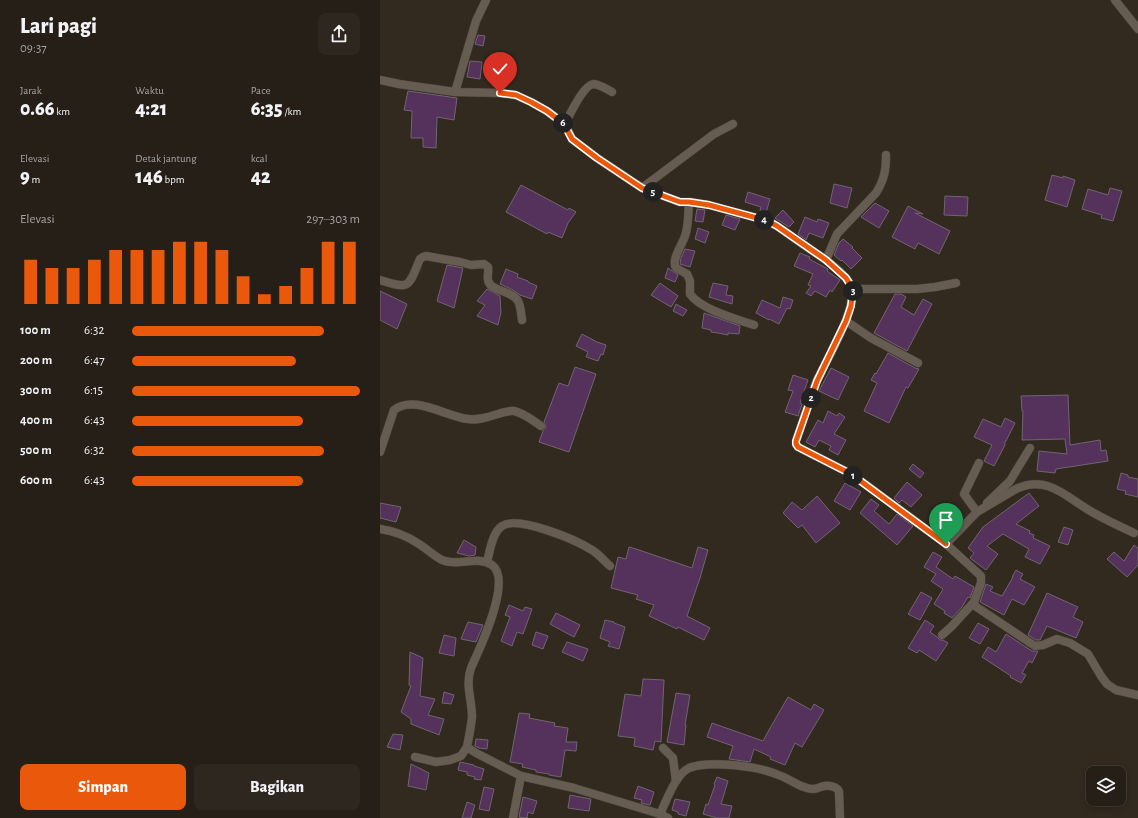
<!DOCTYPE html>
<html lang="id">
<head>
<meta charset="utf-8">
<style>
	body { margin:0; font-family:"Alegreya Sans",sans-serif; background:#2e2720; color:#f1f3f6; height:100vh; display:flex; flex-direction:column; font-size:15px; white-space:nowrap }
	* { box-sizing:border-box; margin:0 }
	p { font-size:13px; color:#a4a2a1 }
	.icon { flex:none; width:22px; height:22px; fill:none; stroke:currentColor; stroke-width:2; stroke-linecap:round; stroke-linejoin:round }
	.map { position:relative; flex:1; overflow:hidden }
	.details { display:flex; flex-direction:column; background:#261f17; width:380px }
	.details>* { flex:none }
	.controls { position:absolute; left:706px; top:766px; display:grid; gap:8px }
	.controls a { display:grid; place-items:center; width:40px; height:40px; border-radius:8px; background:#261f17; box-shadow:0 2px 6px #0003,0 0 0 1px #423d36; font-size:20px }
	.pin { position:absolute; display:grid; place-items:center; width:34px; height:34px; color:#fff; margin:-41px -17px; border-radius:50% 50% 50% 0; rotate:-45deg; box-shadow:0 0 4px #0007 }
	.pin .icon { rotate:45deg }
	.km { position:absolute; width:20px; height:20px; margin:-10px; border-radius:50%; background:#222; color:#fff; font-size:11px; line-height:20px; text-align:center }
	.round { display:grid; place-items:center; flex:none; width:42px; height:42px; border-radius:8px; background:#2e2720 }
	.overview { display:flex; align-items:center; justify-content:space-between; height:68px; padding:0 20px }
	h1 { font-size:22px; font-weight:800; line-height:30px }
	.metrics { display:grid; grid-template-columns:repeat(3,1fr); gap:6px; height:68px; padding:4px 20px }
	.metrics div { display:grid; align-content:center }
	.metrics b { font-size:20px; font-weight:800 }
	.metrics small { font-size:11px; font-weight:400 }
	.metrics p { font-size:11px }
	.chart { height:112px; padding:8px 20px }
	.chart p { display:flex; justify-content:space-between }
	.chart svg { width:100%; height:72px; margin-top:4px; stroke:#ea580c; stroke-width:6 }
	.primary-button { display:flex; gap:8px; margin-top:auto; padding:8px 20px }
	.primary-button a { flex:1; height:46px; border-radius:8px; background:#ea580c; color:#fff; font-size:16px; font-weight:800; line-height:46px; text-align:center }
	.primary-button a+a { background:#2e2720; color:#f1f3f6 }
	ul { padding:0 20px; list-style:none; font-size:13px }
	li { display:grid; grid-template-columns:64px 48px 1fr; align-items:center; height:30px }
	li i { height:10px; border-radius:5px; background:#ea580c }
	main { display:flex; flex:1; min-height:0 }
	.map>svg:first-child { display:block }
	.building { fill:#55325b; stroke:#6f6571 }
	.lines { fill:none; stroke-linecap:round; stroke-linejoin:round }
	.minor-casing { stroke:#4d463d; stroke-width:9 }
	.minor { stroke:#665c51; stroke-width:8 }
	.route-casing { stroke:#fff; stroke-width:8 }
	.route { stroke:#ea580c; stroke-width:5 }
</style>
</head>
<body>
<main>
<section class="details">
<div class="overview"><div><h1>Lari pagi</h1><p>09:37</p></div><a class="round"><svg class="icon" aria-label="share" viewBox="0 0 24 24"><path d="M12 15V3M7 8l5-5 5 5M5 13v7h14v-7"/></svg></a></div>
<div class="metrics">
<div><p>Jarak</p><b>0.66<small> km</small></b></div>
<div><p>Waktu</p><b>4:21</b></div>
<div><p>Pace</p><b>6:35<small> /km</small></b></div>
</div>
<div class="metrics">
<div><p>Elevasi</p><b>9<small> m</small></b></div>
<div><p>Detak jantung</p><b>146<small> bpm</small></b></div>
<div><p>kcal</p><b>42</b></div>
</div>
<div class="chart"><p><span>Elevasi</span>297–303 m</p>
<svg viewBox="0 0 160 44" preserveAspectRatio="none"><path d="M5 44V17M15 44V22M25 44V22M35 44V17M45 44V11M55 44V11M65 44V11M75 44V6M85 44V6M95 44V11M105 44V27M115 44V38M125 44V33M135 44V22M145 44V6M155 44V6"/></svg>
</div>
<ul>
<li><b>100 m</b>6:32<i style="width:84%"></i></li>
<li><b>200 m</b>6:47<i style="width:72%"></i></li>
<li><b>300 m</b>6:15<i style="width:100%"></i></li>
<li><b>400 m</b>6:43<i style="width:75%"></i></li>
<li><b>500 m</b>6:32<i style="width:84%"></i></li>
<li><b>600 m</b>6:43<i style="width:75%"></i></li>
</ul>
<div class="primary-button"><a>Simpan</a><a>Bagikan</a></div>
</section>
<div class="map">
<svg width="758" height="818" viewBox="0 0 758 818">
	<rect width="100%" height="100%" fill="#32291f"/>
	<g class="building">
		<polygon points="98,35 105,36 103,46 95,44"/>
		<polygon points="90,61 102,62 100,79 87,77"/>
		<polygon points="28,91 77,98 74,120 57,117 56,148 43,147 43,138 31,138 32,111 24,110"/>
		<polygon points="672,175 683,178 683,176 695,180 687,207 665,200"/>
		<polygon points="454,184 472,188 467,208 450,203"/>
		<polygon points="141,185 188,210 189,208 196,212 188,223 182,238 168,232 167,234 126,212"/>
		<polygon points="730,188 742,191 733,221 721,218 722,215 702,209 708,189 728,195"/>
		<polygon points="368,192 390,199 386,213 380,211 381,207 365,202"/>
		<polygon points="565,196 588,197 587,216 564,215"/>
		<polygon points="495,203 509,211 499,228 481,217"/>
		<polygon points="528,206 543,214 535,213 570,231 559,254 538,243 535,249 512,237"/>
		<polygon points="317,209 325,210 323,222 315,221"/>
		<polygon points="403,210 414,222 409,227 395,218"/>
		<polygon points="346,215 360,219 355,230 342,225"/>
		<polygon points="425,217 437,222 438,219 449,223 443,238 429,233 426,240 418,234"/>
		<polygon points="318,228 329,232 325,243 315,239"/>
		<polygon points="463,239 473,247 472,248 482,258 471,269 462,260 461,261 454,255 459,243"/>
		<polygon points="305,249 315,251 310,267 300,264 301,258"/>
		<polygon points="420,253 430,257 429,259 448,269 447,271 460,280 452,292 450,290 446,297 435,291 431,296 426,293 431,286 428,285 433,274 414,266"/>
		<polygon points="67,265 83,268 74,308 57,301"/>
		<polygon points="288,268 298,275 295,282 285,278"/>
		<polygon points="126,269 138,274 137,277 148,281 148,282 157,286 152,299 140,295 133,290 120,284"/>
		<polygon points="280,283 298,296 291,307 271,295"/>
		<polygon points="333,283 348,286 346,295 353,296 352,304 329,297"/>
		<polygon points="107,289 120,296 121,312 118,325 97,316 105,305 97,301"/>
		<polygon points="0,291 27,304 17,329 0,320"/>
		<polygon points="515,294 521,294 526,297 521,307 534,315 543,299 552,304 527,351 494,333"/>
		<polygon points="403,297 413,300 410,309 407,308 399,324 389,319 389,320 376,313 382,300 400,308"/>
		<polygon points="296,304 307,310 303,316 293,311"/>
		<polygon points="324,313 360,326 359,334 348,333 348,335 338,333 331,332 331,330 322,328"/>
		<polygon points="202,334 217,342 226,345 223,355 221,354 218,361 206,357 208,352 196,346"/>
		<polygon points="508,353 535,368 539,369 528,388 526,387 509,423 484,411 497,383 491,380 495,373 496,374"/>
		<polygon points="195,367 216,374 189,452 159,442 163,431 166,427 164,422 179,383 188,386"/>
		<polygon points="451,368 469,377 458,400 439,391"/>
		<polygon points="413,375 428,380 420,403 422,404 418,416 405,412 413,391 408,390"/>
		<polygon points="688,395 690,445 720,440 721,451 726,450 728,461 676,469 675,473 657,471 659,451 687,454 685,439 642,440 643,411 642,411 641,396"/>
		<polygon points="448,411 457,416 459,413 465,417 454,434 466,440 458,455 449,450 451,446 439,440 435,447 426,442 438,420 443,423"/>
		<polygon points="625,418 635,423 626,441 625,441 625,445 614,466 604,461 612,445 594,437 603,419 621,427"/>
		<polygon points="533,464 544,473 540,478 529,469"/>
		<polygon points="741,473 748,475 748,477 758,479 758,497 745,494 746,491 737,489"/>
		<polygon points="527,482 542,495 531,507 522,500 519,503 514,498"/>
		<polygon points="465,483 481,492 470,510 454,501"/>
		<polygon points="649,493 659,506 636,524 650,531 649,533 654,535 653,538 670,546 660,564 645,557 649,549 623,534 607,546 618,554 606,570 590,558 594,553 588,548 603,527"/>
		<polygon points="437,496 460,523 436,543 422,525 418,528 403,513 412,502 422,510"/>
		<polygon points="491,499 499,505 494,511 509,524 517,514 533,526 517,545 480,513"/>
		<polygon points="0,503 21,507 16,522 0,518"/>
		<polygon points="684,527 693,530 688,545 678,542"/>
		<polygon points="84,540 96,547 95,555 89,556 77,553"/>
		<polygon points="754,545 758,548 758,565 747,577 727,559 734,552 744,561"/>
		<polygon points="249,547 256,549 312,568 318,547 328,550 320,578 307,616 330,628 324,640 298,627 297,629 269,616 274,605 256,599 258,595 231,588 238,557 246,559"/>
		<polygon points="553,552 562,557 556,567 573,579 575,576 594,587 590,598 588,597 582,607 572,618 564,613 565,611 554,604 563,589 551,581 556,574 544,567"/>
		<polygon points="636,570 643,574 640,579 655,587 644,605 632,599 624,615 600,602 606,584 613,587 610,591 622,596 633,577 632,577"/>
		<polygon points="541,592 552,598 540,620 528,614"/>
		<polygon points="667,593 698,607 693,617 703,622 696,638 667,626 660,640 656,640 648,635"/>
		<polygon points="129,605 143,611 145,607 152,609 143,634 137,632 132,646 121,641 130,617 125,615"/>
		<polygon points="176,613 200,625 194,637 170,624"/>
		<polygon points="225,620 234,622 234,623 245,627 239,649 228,646 230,642 220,638"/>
		<polygon points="545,620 554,626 550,632 557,637 560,640 563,640 568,643 556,661 539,650 537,653 528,648"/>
		<polygon points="88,622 103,625 96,642 81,639"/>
		<polygon points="598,623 609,629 600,644 589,638"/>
		<polygon points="156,632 168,636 163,649 152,645"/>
		<polygon points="626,634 652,651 658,651 652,663 649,661 642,673 646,675 641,683 630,677 631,676 602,657 608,647 616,652"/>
		<polygon points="64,635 76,638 74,656 59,653"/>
		<polygon points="187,642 208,649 203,661 182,652"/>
		<polygon points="30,652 43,658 40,696 55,699 48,715 64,719 59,735 31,724 31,719 21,712 31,686 29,685"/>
		<polygon points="263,679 284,680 281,742 275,741 273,750 254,746 255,738 238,736 245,694 261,696"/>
		<polygon points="64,692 74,695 71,704 62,703"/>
		<polygon points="296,693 310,695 305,725 306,725 304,745 287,742"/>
		<polygon points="408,697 431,710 434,704 444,710 422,747 415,743 405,765 390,759 391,757 374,749 370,762 349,759 353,746 327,737 332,723 383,741 389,730"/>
		<polygon points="139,713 150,714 149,718 175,723 174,726 188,728 186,742 197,742 196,751 185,750 181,777 169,775 169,774 156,772 156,770 142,767 143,764 130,762"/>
		<polygon points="13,734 23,735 20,750 7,747"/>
		<polygon points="96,739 108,740 107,749 99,748 95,746"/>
		<polygon points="80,762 94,765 94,766 104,769 101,780 94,779 95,777 87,775 87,772 78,770"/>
		<polygon points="31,764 49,773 46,790 28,786"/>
		<polygon points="337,777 348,781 341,804 352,806 349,818 337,818 323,814 326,804 328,805 335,785 334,784"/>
		<polygon points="258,786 274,792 270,805 261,803 262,800 254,798"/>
		<polygon points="104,787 114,789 109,811 99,809"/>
		<polygon points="190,795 211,799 209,811 188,808"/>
		<polygon points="143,797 157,801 153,814 148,812 147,818 139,817"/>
		<polygon points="295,799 310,802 306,816 298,814 298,812 292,810"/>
		<polygon points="87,802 95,805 91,818 82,818"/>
	</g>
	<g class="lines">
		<g class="minor-casing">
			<g id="minor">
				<polyline points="735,0 758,29"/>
				<path d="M0,80L19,84L75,92L120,93L135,95L151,102L167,111L185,124L192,139L217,158L262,188L300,202H309L329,205L388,221L397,226C406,232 415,239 424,245C438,255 462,269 470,284C481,303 446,361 437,380C429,400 423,421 416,441V444L418,447L471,474L481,481L566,544L601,576V583L594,602L595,606L655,646L663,645L677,639L690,643L708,654L721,676L727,684L736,690L758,695"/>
				<polyline points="75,92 96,21 106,0"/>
				<path d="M185,124C189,116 204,84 214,84C220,85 227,89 232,92"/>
				<polyline points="262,188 334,134 353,124"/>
				<path d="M309,202C308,213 309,225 305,236C302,245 291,260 296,268L307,274L310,281V294C320,309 356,319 374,325"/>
				<path d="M446,260L457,234L496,193C504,180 506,171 506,155"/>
				<path d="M0,280C31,290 28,287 40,259L43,257L46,256L80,262L91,265L104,264L108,267C109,271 107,276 108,280C110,292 132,290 138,301C141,307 141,314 142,320"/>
				<polyline points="473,289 537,289 555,287 576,283"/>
				<polyline points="466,321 491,338 538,363"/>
				<path d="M0,452L14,410C33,394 67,417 88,419C100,421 113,415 125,412C128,412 131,410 134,411C144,413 152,420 161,426"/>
				<polyline points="607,503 630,481 650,448"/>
				<polyline points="597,512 584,494 599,463"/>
				<path d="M0,529C14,531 27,536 39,544C47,549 54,556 62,560C78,567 98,555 112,565C133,580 99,650 91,668C85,684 92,700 92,717C91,727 89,737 87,747L96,753L141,776L194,788L280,814L288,818"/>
				<path d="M566,544L597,512L636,489C668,474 687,498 712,512C726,520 741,527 754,533"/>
				<path d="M107,562C110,551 112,533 122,526C138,515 196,540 212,550C219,554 224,561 230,566"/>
				<polyline points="562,635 571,627 594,602"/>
				<polyline points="283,748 293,758 296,781"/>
				<polyline points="35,757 56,762 70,760 81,756 87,747"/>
				<path d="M280,814C287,800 295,775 309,768C328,760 377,766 396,774C405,777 413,782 421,786C425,787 428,789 433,789C437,789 440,787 444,786C450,785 458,787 459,792L460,818"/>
				<polyline points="133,818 141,776"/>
			</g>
		</g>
		<use href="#minor" class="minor"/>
	</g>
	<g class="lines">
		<g class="route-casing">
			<polyline id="route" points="120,93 136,95 151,102 167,111 184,124 192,139 217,158 262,188 300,202 309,202 329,205 388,221 397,226 446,260 466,278 473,289 471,306 466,321 437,381 416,441 416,444 418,447 471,474 566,544"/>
		</g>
		<use href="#route" class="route"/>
	</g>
</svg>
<div class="controls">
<a><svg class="icon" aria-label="layers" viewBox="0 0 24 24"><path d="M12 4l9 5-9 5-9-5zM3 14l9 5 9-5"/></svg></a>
</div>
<div class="pin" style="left:566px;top:544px;background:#1e9e55"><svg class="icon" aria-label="arrive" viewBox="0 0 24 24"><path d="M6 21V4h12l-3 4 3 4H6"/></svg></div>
<div class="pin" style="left:120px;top:93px;background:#d93025"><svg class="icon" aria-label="check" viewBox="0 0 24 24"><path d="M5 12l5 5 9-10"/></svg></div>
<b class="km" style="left:473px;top:476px">1</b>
<b class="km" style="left:431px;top:398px">2</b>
<b class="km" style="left:473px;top:291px">3</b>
<b class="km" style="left:384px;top:220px">4</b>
<b class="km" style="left:273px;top:192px">5</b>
<b class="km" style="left:183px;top:123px">6</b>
</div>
</main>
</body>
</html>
